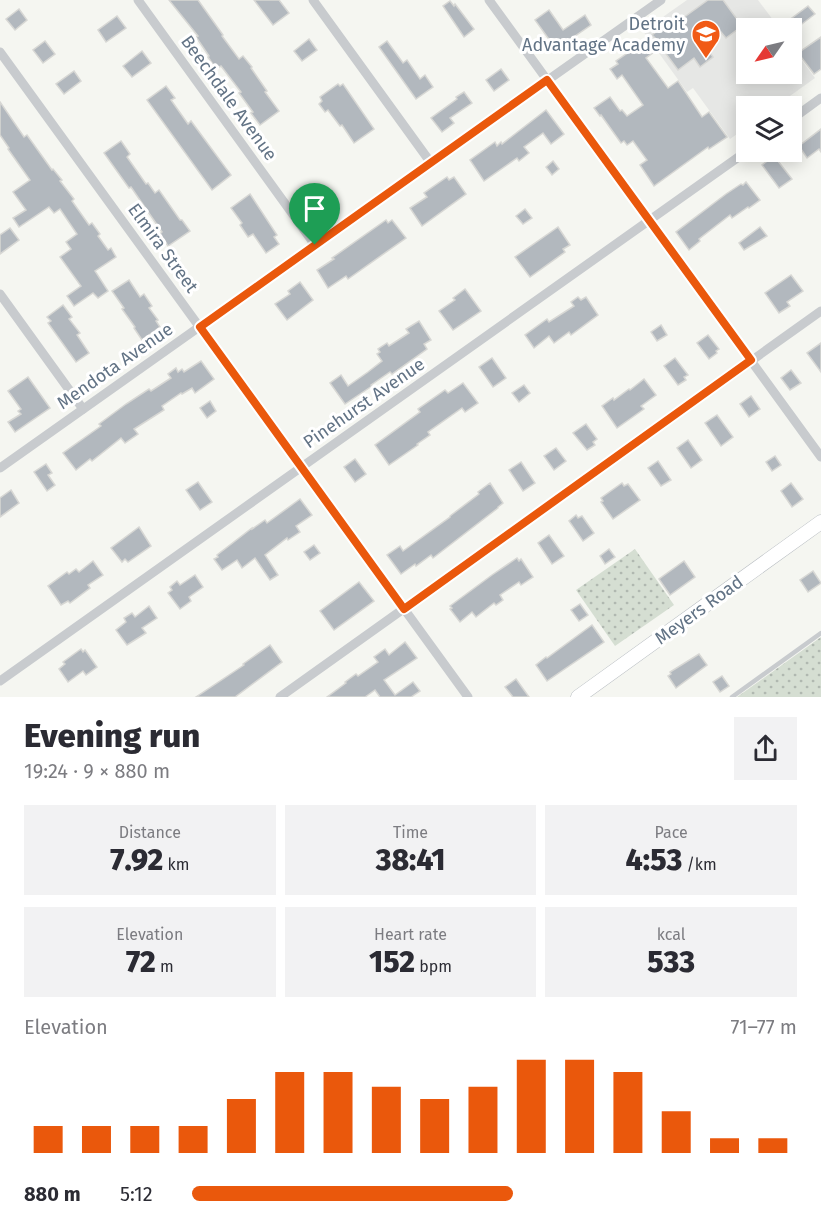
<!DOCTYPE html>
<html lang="en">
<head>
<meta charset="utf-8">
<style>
	body { margin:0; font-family:"Fira Sans",sans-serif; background:#f2f2f3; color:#2b2b33; height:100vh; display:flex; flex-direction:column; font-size:22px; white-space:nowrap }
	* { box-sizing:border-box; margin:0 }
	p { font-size:20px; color:#7c7c81 }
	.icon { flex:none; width:33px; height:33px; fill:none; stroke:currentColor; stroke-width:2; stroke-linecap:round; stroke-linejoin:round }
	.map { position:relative; height:697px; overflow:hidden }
	.sheet { display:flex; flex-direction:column; background:#fff; flex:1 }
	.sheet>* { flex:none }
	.needle { width:39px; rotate:236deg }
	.controls { position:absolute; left:736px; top:18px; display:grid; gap:12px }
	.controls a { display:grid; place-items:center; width:66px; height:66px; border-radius:0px; background:#fff; box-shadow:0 3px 15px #0003; font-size:30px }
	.pin { position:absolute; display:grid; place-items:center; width:51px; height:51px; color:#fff; margin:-62px -26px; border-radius:50% 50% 50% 0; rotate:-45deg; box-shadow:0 0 6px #0007 }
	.pin .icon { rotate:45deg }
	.round { display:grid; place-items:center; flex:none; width:63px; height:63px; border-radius:0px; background:#f2f2f3 }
	.summary { display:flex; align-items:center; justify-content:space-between; height:102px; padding:0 24px }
	h1 { font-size:33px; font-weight:800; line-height:45px }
	.stats { display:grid; grid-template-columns:repeat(3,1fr); gap:9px; height:102px; padding:6px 24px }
	.stats div { display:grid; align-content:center; border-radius:0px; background:#f2f2f3; text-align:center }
	.stats b { font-size:30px; font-weight:800 }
	.stats small { font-size:16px; font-weight:400 }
	.stats p { font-size:16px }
	.chart { height:168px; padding:12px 24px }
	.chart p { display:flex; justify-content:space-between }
	.chart svg { width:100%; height:108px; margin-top:6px; stroke:#ea580c; stroke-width:6 }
	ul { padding:0 24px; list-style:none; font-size:20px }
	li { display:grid; grid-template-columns:96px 72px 1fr; align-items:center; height:45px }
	li i { height:15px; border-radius:8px; background:#ea580c }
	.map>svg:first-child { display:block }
	.built { fill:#e6e7e5 }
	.grass { fill:url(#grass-dots) }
	.building { fill:#b2b8be; stroke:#d7d7d4; stroke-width:1.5 }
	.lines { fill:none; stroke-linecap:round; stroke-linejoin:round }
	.secondary-casing { stroke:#b7bcc1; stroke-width:15 }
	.lane { stroke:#c8cbce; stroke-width:4.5 }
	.street { stroke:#c8cbce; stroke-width:9 }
	.secondary { stroke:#fff; stroke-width:14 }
	.route-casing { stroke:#fff; stroke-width:12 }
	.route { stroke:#ea580c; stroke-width:8 }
	.labels { text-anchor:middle; stroke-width:6; stroke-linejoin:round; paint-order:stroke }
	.poi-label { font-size:18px; fill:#627385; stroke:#fff; text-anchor:end }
	.street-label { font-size:18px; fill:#627385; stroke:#fff }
</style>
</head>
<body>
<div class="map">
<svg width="821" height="697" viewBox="0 0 821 697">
	<defs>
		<pattern id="grass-dots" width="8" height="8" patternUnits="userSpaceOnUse" patternTransform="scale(1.5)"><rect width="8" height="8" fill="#d5ded2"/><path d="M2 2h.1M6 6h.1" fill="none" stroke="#b0b8b0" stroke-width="1.8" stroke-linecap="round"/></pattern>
	</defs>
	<rect width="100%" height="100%" fill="#f5f6f1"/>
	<polygon class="built" points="687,0 758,0 779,28 747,28 747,74 792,74 792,47 815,78 776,106 747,106 747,127 730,139 693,88 687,92 643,31"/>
	<g class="grass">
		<polygon points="635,549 674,605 615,646 576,590"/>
		<polygon points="821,637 821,697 737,697"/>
	</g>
	<g class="building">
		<polygon points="169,0 198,0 223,35 222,36 239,59 243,56 252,67 251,68 267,91 265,92 279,111 260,125 251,113 253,112 239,93 241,92 221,66 216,69 208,57 209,56 196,37 198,36"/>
		<polygon points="254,0 279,0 289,13 273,25"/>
		<polygon points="708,0 723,0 742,26 726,38 721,32 704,45 713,57 700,67 694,58 678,70 661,47 646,58 668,88 678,81 702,117 709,112 727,137 709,149 708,147 654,186 640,165 647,160 633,141 627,145 624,141 621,143 601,115 600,116 594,108 610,97 620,111 622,110 627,116 643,105 622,75 617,79 610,69 618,64 616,61 635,48 637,51 655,38 652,35 663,27 665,31"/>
		<polygon points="450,1 454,6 455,4 474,29 464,37 443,6"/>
		<polygon points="808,6 815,14 794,30 788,21"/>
		<polygon points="19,9 27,20 15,30 6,19"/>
		<polygon points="549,10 563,30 585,15 591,25 556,49 535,20"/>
		<polygon points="117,16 126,28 106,42 98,30"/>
		<polygon points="821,37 821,69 814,74 798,53"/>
		<polygon points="309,39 317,50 302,61 294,51"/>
		<polygon points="45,41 55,54 43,63 33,50"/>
		<polygon points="387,41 403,63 407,60 420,79 425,75 433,87 416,99 379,47"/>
		<polygon points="142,51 151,63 132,77 123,66"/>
		<polygon points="501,69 509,80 494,91 486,80"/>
		<polygon points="74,71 81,81 64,94 56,84"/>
		<polygon points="338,84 340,86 343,84 374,129 354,143 342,125 340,126 328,110 325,112 319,104 322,101 320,97"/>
		<polygon points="166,86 175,98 171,100 188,124 191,121 231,175 212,190 147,100"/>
		<polygon points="464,92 472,103 450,118 454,123 442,132 431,118 457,99 456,97"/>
		<polygon points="0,102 24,137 27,135 52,170 53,169 62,180 60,181 74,199 72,201 89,225 92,223 100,234 98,236 108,250 111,248 116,257 95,271 108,291 98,298 93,293 74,306 67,296 81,286 60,257 71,249 66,242 77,234 60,209 54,213 49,207 19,227 13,218 26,210 13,192 30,180 8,149 9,148 0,135"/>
		<polygon points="546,110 564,134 551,144 543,133 524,147 529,153 519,161 517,158 484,181 470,160 495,142 497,146 501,142 502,144"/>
		<polygon points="821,129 821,152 819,149 807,158 799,146"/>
		<polygon points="121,141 130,154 127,157 146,184 148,183 155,193 159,190 180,220 182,220 190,231 168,246 160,234 162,232 131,187 129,188 104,153"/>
		<polygon points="774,156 792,179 779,188 762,165"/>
		<polygon points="553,161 559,169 552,175 546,167"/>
		<polygon points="447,177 449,180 454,177 466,194 422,226 410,208 427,197 424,193"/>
		<polygon points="746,182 760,200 749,208 748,207 732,218 730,215 699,239 700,241 689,250 676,232 726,194 741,184 743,185"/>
		<polygon points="329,191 337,203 323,212 315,200"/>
		<polygon points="250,194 277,235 274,237 279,244 266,253 253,234 248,237 240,225 242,223 231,208"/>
		<polygon points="525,209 532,218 523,224 516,216"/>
		<polygon points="386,220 388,223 392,220 406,238 348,279 346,276 328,288 317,270 334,259 332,258"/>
		<polygon points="558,227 570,245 563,249 565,252 530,277 515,257"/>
		<polygon points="760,227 767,236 744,250 739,243"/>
		<polygon points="10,228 19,240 0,254 0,235"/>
		<polygon points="791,275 803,291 787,302 790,306 779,313 765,293"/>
		<polygon points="129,280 140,297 144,294 152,306 149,308 158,320 156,321 160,327 142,340 134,328 135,327 122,309 124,308 112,291"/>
		<polygon points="300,282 313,300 287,320 275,304 290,294 288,291"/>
		<polygon points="465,289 481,311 453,330 439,311 455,300 453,298"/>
		<polygon points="578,297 581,300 586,297 598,315 571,335 569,332 554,343 549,336 534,348 525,335 547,319 549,322 574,306 571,302"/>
		<polygon points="63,305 72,317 69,319 80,333 77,335 89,353 76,362 48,323 51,321 47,317"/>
		<polygon points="419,321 431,340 424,344 427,349 392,374 390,372 371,385 372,386 345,404 330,383 341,375 348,386 368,372 382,361 377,354 380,352 378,349 387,343 389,346 409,333 406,329"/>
		<polygon points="661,325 667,335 657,341 651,332"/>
		<polygon points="708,335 719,349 716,351 717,353 709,359 697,343"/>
		<polygon points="821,343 821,372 807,353"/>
		<polygon points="492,358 506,378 493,387 479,367"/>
		<polygon points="675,358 688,375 684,377 686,380 678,385 664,366"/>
		<polygon points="201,361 214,379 195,393 192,388 182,394 181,393 162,406 164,410 134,429 138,434 125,443 121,438 92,461 90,459 76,470 63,453 101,426 99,424 126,404 149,389 151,391 171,378 168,374 176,368 178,372 182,369 184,372"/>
		<polygon points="791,370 801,383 790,390 781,378"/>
		<polygon points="28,377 50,408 15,432 8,422 21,414 18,411 21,409 8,391"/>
		<polygon points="644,379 656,395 641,406 644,409 617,428 602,406 613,398 614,400 629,389 630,390"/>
		<polygon points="463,383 478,403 465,412 462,408 428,432 430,435 417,444 418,445 389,465 375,445 420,412 418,409 445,390 448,393"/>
		<polygon points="524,385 530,393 519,402 512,393"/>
		<polygon points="751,396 760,409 749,417 740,404"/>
		<polygon points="210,401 216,411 207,418 200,408"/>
		<polygon points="717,415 733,437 721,446 705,423"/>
		<polygon points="586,424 597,439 593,442 595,445 587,450 573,433"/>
		<polygon points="688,440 702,460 691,468 677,448"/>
		<polygon points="556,448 566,461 554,470 544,456"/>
		<polygon points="775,456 781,465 772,471 766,462"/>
		<polygon points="355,459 366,474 355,482 344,467"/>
		<polygon points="658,461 671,480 661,486 648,468"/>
		<polygon points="521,462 535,483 523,491 509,470"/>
		<polygon points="46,464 52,473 48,475 55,485 47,491 34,472"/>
		<polygon points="198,482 212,502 200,510 186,490"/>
		<polygon points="490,483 503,503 498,507 498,508 433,558 431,555 416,566 415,564 401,574 387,555 400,546 403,551 450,517 450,516 479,494 478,492"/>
		<polygon points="622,483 624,486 628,484 640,500 613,519 601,502 603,501 601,498"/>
		<polygon points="791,483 803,499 792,507 781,491"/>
		<polygon points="11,490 19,503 0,517 0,498"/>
		<polygon points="300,499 312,515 296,526 300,532 288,540 287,538 265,555 278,575 270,580 255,558 242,568 237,560 222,570 214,559 218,557 217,555 252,528 252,529 265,520 267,523"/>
		<polygon points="576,515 578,518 582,516 594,533 583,541 569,521"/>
		<polygon points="139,527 151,546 128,562 125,559 122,562 111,548"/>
		<polygon points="549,535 564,556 552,564 538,543"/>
		<polygon points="314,545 320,553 310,560 304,552"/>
		<polygon points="609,549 615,557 605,564 600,556"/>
		<polygon points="517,558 519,561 521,559 533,577 521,585 519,582 500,595 503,600 496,605 494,603 476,617 472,612 460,622 450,609 452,608 450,606 492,575"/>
		<polygon points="93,561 103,575 88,585 90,588 70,603 68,601 61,605 48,586 67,572 69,574 76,569 79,572"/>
		<polygon points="684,561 695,577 670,595 659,579"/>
		<polygon points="813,571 821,583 808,592 800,580"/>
		<polygon points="195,575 203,587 189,597 191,601 180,609 168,593 172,590 170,587 177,581 180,585"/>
		<polygon points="359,582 374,601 334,630 320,611"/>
		<polygon points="580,604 588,615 579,621 571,610"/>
		<polygon points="149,606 157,618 142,628 146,633 127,645 116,630 126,622 124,618 132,613 135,617"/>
		<polygon points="592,625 604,642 547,681 536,665 546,657 547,658"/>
		<polygon points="405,642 417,658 384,680 395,695 413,682 420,691 411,697 380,697 375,690 365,697 327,697 346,683 345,682 356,674 358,676 378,662 374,657 385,649 389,655"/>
		<polygon points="270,645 282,662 235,697 196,697 244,665 243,664"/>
		<polygon points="81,649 83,652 85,650 97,667 86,675 83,671 68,682 59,669 65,664 63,662"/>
		<polygon points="699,654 707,665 676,688 668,676 671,674 670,672"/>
		<polygon points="722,676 729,686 720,692 713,682"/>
		<polygon points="516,679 529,697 513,697 505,687"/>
	</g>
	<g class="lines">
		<g class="secondary-casing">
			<polyline id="secondary" points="578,697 821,522"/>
		</g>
		<polyline class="lane" points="732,697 821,633"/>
		<g class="street">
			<polyline points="138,0 315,245"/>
			<polyline points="313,0 431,163"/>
			<polyline points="489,0 821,457"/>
			<polyline points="0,52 468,697"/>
			<polyline points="792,119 821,98"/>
			<polyline points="0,294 83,409"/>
			<polyline points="0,468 661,0"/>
			<polyline points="0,681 747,151"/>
			<polyline points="280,697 821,311"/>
		</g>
		<use href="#secondary" class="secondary"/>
	</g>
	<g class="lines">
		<g class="route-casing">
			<polygon id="route" points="547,80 751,360 404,609 200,327"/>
		</g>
		<use href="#route" class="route"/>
	</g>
	<defs>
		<g id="school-pin" transform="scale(1.5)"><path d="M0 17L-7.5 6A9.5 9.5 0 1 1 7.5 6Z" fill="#f15a16" stroke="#fff"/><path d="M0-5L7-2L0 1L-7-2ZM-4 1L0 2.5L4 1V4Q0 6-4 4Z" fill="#fff"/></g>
	</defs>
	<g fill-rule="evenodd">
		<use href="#school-pin" x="706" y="34"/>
	</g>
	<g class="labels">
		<g class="poi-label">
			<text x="685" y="30">Detroit<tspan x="685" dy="21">Advantage Academy</tspan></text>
		</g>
		<g class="street-label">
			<text transform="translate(229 98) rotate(54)" y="6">Beechdale Avenue</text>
			<text transform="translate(163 248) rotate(54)" y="6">Elmira Street</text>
			<text transform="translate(115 366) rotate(-35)" y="6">Mendota Avenue</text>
			<text transform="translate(364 403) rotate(-35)" y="6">Pinehurst Avenue</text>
			<text transform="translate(699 610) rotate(-36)" y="6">Meyers Road</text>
		</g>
	</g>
</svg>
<div class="controls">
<a><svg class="needle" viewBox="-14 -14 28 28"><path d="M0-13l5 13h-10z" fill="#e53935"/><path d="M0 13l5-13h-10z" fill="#7c7c81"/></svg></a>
<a><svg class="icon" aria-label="layers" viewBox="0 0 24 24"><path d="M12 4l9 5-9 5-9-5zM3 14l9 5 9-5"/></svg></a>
</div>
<div class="pin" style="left:315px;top:245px;background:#1e9e55"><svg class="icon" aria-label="arrive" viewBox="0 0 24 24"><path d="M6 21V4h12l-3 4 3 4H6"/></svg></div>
</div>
<section class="sheet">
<div class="summary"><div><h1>Evening run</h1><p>19:24 · 9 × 880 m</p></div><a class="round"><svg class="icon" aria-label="share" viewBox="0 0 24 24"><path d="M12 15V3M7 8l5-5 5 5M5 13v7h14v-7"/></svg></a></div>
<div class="stats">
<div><p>Distance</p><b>7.92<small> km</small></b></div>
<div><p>Time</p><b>38:41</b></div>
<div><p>Pace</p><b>4:53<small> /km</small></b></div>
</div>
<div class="stats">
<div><p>Elevation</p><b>72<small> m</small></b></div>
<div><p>Heart rate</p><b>152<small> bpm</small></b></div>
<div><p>kcal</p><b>533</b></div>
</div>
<div class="chart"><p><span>Elevation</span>71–77 m</p>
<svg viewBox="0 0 160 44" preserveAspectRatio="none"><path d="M5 44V33M15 44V33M25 44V33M35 44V33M45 44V22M55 44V11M65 44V11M75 44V17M85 44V22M95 44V17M105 44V6M115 44V6M125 44V11M135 44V27M145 44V38M155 44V38"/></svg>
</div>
<ul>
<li><b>880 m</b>5:12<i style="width:53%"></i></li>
</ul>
</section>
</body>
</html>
